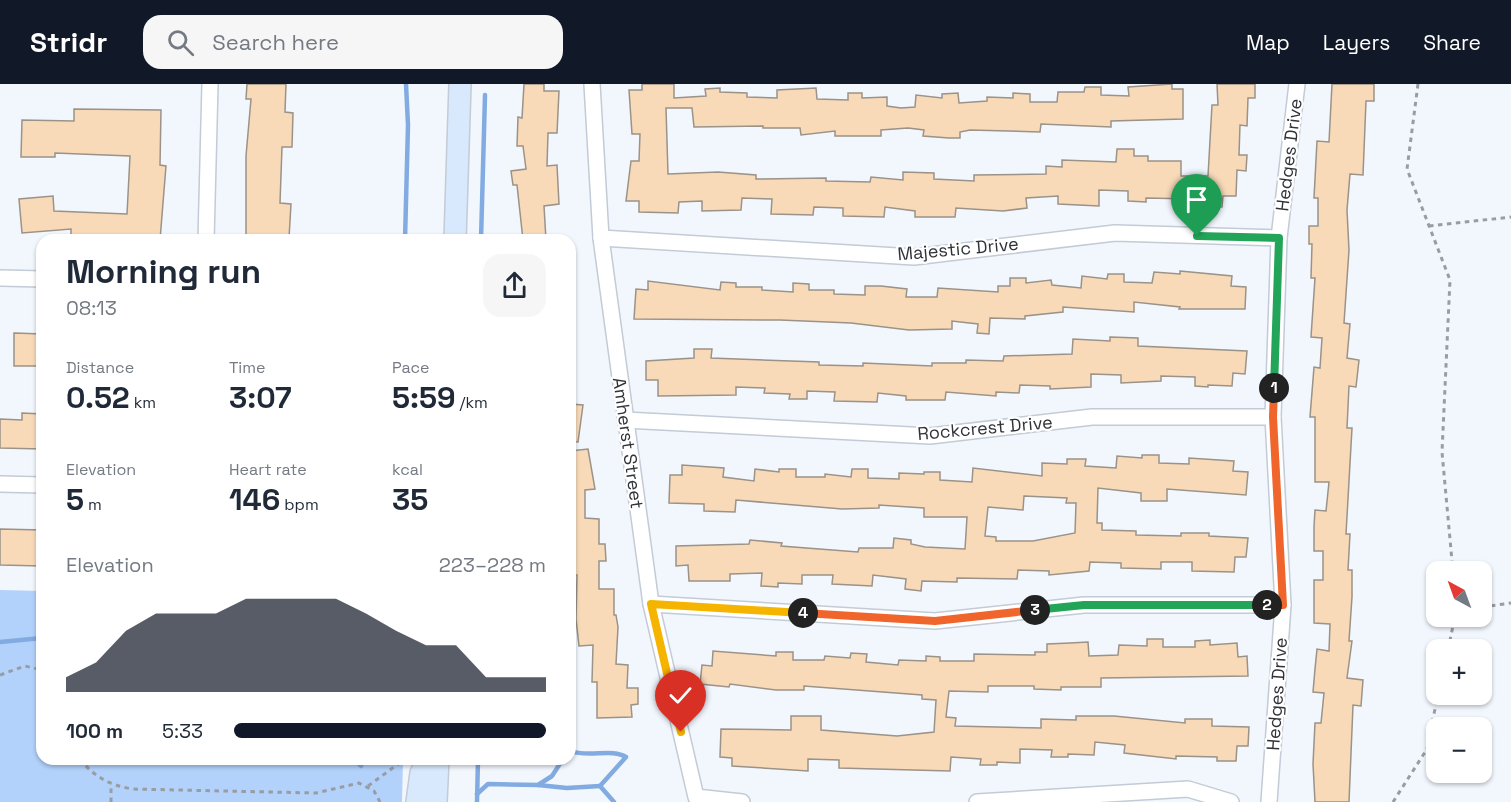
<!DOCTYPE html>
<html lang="en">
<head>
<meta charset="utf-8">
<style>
	body { margin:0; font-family:"Space Grotesk",sans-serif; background:#f6f6f7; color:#1f2937; height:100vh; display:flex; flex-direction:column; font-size:22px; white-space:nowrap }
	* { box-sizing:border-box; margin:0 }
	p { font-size:20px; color:#747a83 }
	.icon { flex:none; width:33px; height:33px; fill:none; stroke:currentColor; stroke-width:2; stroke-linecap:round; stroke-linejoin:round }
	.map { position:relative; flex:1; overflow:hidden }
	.sheet { position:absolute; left:36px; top:150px; width:540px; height:531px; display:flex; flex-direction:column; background:#fff; border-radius:18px; box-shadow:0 2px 4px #0004 }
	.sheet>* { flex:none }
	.needle { width:39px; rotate:319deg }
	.buttons { position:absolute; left:1426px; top:477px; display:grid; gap:12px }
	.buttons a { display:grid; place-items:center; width:66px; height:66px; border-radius:12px; background:#fff; box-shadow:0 2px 4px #0004; font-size:30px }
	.pin { position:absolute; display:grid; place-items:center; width:51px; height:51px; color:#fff; margin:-62px -26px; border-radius:50% 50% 50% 0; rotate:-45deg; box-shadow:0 0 6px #0007 }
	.pin .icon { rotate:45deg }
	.km { position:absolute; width:30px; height:30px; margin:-15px; border-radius:50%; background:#222; color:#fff; font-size:16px; line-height:30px; text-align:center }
	.round { display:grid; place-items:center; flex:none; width:63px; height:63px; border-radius:18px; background:#f6f6f7 }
	.overview { display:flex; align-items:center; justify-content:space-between; height:102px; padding:0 30px }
	h1 { font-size:33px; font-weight:800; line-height:45px }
	.metrics { display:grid; grid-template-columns:repeat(3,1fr); gap:9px; height:102px; padding:6px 30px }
	.metrics div { display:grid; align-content:center }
	.metrics b { font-size:30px; font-weight:800 }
	.metrics small { font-size:16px; font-weight:400 }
	.metrics p { font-size:16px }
	.chart { height:168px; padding:12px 30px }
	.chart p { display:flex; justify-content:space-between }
	.chart svg { width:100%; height:108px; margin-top:6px; fill:#111827; opacity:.7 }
	ul { padding:0 30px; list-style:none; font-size:20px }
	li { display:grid; grid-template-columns:96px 72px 1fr; align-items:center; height:45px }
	li i { height:15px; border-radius:8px; background:#111827 }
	header { display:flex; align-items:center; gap:36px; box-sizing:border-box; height:84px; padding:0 30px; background:#111827; color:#fff }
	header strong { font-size:28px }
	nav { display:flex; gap:33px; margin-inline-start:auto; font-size:21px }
	.search { width:420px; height:54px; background:#f6f6f7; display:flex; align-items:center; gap:15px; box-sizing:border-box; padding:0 21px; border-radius:18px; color:#747a83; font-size:22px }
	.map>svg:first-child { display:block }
	.green { fill:#b2d1fb }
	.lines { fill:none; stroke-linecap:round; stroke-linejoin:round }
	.stream { stroke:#82abe1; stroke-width:4.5 }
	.building { fill:#f8dab9; stroke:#9b9288; stroke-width:1.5; fill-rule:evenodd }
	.minor-casing { stroke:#c3cbd6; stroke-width:18 }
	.secondary-casing { stroke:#c3cbd6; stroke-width:24 }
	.path { stroke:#999da3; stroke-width:3; stroke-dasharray:4.5 4.5; stroke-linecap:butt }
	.minor { stroke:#fff; stroke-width:15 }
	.secondary { stroke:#d8e8fd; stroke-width:21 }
	.split-1-casing { stroke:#fff; stroke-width:12 }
	.split-2-casing { stroke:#fff; stroke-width:12 }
	.split-3-casing { stroke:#fff; stroke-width:12 }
	.split-4-casing { stroke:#fff; stroke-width:12 }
	.split-5-casing { stroke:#fff; stroke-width:12 }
	.split-6-casing { stroke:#fff; stroke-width:12 }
	.split-1 { stroke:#22a559; stroke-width:8 }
	.split-2 { stroke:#f0652b; stroke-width:8 }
	.split-3 { stroke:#22a559; stroke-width:8 }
	.split-4 { stroke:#f0652b; stroke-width:8 }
	.split-5 { stroke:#f5b400; stroke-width:8 }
	.split-6 { stroke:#f5b400; stroke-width:8 }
	.labels { text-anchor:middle; stroke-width:4.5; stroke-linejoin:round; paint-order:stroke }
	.street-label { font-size:18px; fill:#2f3237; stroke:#fff }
</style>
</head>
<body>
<header>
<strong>Stridr</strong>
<div class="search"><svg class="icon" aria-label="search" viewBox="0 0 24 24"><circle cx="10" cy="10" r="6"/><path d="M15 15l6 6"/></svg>Search here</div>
<nav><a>Map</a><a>Layers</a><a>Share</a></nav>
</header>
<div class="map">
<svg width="1511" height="718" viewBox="0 0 1511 718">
	<rect width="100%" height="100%" fill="#f2f7fe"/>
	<polygon class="green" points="0,506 42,507 42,675 403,675 402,718 0,718"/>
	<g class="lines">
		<g class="stream">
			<polyline points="405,156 408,41 406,0"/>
			<polyline points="481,156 485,11"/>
			<polyline points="0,558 42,554"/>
			<path d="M570,667C589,674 612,664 626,673L600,702L614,718"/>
			<polyline points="354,675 361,682"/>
			<polyline points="538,701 567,704 600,702"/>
			<polyline points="477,710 488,700 538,701 552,692 563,675"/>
			<polyline points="477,718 478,675"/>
		</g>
	</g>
	<g class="building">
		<polygon points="247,0 286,0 285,28 293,29 292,63 282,63 280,119 291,120 289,154 246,152 246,72 251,15 246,15"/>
		<polygon points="524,0 544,0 544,7 559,7 557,49 548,49 547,82 557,81 559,120 544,122 546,156 523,156 517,101 513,101 511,87 526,85 523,62 517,62 518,33 522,34"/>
		<polygon points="642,0 674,0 674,14 706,12 705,5 720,4 720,8 747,9 747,13 777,14 777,6 816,4 817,15 848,16 848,9 862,9 862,14 887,13 887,22 901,24 915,23 916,11 942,14 942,10 958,9 959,19 987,17 987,13 1013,14 1013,9 1030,10 1030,18 1057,18 1058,8 1084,8 1085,3 1101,3 1101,11 1129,12 1128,3 1172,0 1172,5 1183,5 1183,35 1111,37 1111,43 1041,40 1040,48 970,46 960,48 960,54 949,54 923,52 924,46 908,44 881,46 881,52 835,52 835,47 801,51 800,44 763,44 763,42 694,43 692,24 666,24 668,90 718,88 756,91 756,95 826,94 826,97 870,98 871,93 903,96 903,88 934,89 934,95 974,97 974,91 1046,90 1046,82 1062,83 1062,76 1116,78 1117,65 1134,65 1134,72 1148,72 1148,77 1181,77 1181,92 1208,92 1212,21 1218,21 1217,0 1255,0 1255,14 1248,14 1247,42 1240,41 1239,71 1247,71 1246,87 1237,86 1236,112 1223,112 1222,123 1192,122 1192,115 1146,114 1146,118 1128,117 1128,107 1099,106 1099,122 1058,120 1058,112 1026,114 1027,124 1003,127 956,124 955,133 915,133 915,127 885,123 884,133 843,132 843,124 814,123 813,131 771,130 772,115 742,114 741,126 702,127 702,117 679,118 678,129 639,128 639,117 626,117 631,77 639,77 640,50 632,50 629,6 642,6"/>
		<polygon points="1332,0 1374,0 1374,17 1366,17 1363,91 1350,90 1347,126 1349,166 1344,239 1350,240 1347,274 1359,276 1356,303 1349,302 1347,344 1352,344 1346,450 1350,450 1348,486 1352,486 1352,513 1349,557 1352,557 1347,594 1363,596 1361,622 1353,621 1349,718 1315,718 1313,680 1315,639 1321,639 1324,609 1313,608 1315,585 1317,565 1329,567 1330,540 1314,539 1314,496 1323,496 1323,467 1314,467 1314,443 1315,426 1326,427 1329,398 1315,398 1315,333 1310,333 1314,283 1320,284 1322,254 1311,253 1315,194 1311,194 1312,160 1309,160 1309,142 1318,142 1318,114 1314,114 1317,57 1329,58"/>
		<polygon points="74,25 161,26 160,81 166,82 160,156 71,156 71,145 22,149 19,115 53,112 54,127 127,130 130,72 55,69 55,73 21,73 22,36 74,37"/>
		<polygon points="1180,187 1232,192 1231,202 1246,203 1245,225 1179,225 1180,223 1134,218 1134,228 1063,223 1063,228 1025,232 1025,235 990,234 989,250 977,249 978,240 952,237 952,245 909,246 851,239 780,236 634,235 636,205 648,206 648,197 720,206 721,198 736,199 736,203 762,203 762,206 793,208 793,199 809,200 809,206 834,206 834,210 865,211 865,202 881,202 907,205 906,213 937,213 938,204 998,208 998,202 1010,202 1010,194 1026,194 1026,199 1051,196 1052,201 1081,204 1082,192 1107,195 1108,190 1124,190 1124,198 1152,199 1154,188 1180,190"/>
		<polygon points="14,249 42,250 42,282 14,282"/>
		<polygon points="1110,253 1138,254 1138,262 1247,267 1245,290 1233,289 1232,302 1208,301 1208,303 1195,302 1195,293 1161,292 1161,297 1121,299 1121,291 1091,290 1091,303 1050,305 1050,302 1020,301 1019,309 996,308 996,312 946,308 945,316 906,316 906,312 878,309 877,318 834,317 835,308 807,307 807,315 789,315 790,310 764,309 765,304 736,303 736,311 658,312 658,296 646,296 646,277 694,274 694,265 712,265 711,274 819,278 819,281 863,282 863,279 932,282 932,279 966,279 966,276 1003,277 1004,272 1072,270 1073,255 1110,257"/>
		<polygon points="570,320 583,321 578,358 570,357"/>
		<polygon points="22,329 42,330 42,365 0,364 0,335 22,336"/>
		<polygon points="588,365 595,405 585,406 585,434 599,435 599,460 605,460 606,477 599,477 599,505 614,505 614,531 616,531 618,543 616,580 628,581 627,604 638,604 638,620 631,621 632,633 597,634 597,598 592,598 593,561 579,562 576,535 577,491 570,491 570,367"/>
		<path d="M1142,371H1159V379L1189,380V374L1234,377L1233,387L1248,388L1246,411L1167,405V417H1141V409L1098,404L1097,439H1102V446L1136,447V451L1181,452V449H1209V452L1248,454L1246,473H1235L1234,488L1192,487V478H1161V485L1121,484V479L1090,478L1089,487L1049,491V487L1018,486L1017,495L957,494V498L922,497L921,507L905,505L906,495L873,491L872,502L832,500L833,491H802V500L778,499V503L761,502L762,489L730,490V497H689L688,481L676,482V462L749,460L750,456L782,459L781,462L858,468L859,464H893L894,454L911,456V460L925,463L965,465L967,433H924V424L879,421V424L842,425L736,416L735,428L704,427V420L669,419L670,391H682V381L724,384L723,393L754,397L755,385L779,388V385H796V393H825V390L851,393L852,385H868V394L899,395V389L924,390V388H940V396L972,398L973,384L1042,392V379L1067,380V375H1086L1085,382L1116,384L1117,372L1142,374ZM1024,412L1067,414L1066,419H1076L1075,449L1033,457H996V453L985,452L988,423L1023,426Z"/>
		<polygon points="0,445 42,446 42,482 0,481"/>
		<polygon points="1147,555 1163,555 1163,563 1195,563 1195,557 1210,556 1210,561 1237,559 1238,573 1247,572 1248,592 1101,594 1101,603 1061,603 1061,606 1034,605 1034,602 988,602 988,608 949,607 946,633 956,634 955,642 1041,644 1041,635 1076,636 1076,632 1114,632 1185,639 1185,635 1212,635 1212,642 1249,643 1248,662 1237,662 1236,677 1217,677 1217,673 1176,672 1176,675 1124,669 1125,661 1095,658 1094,671 1068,670 1068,673 1051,673 1052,666 1020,665 1020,679 997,678 997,681 980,681 981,675 951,673 950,687 839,684 839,676 808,675 808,687 732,682 732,674 720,673 721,645 791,646 791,632 821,632 821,646 897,652 934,648 936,616 922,615 922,611 804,602 804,606 776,606 730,600 729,603 700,600 702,581 712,582 713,567 776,572 776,568 793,568 793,576 824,576 825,572 850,574 851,569 867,570 866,578 898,581 899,576 926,577 926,572 940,573 940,577 974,577 974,570 1035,571 1035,568 1047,568 1047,560 1070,559 1088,558 1089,572 1118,571 1119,561 1147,562"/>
	</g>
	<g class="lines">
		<g class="minor-casing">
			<g id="minor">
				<polyline points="592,0 601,154 651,520 696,713 742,718"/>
				<polyline points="601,154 914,173 1115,149 1279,154"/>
				<polyline points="206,156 210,0"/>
				<polyline points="1,194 42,195"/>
				<polyline points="625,336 930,352 1092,333 1273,333"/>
				<polyline points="0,400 42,401"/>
				<polyline points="651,520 935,537 1084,521 1283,521"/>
				<polyline points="977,718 1188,705 1231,718"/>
				<polyline points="1269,718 1283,521 1273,333 1279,154 1297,0"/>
			</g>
		</g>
		<g class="secondary-casing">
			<g id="secondary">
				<polyline points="455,156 460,0"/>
				<polyline points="417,718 421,689 429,675"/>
				<polyline points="436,718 438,675"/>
			</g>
		</g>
		<g class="path">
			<polyline points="1418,0 1407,85 1450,196 1442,368 1453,488"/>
			<polyline points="1429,142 1511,133"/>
			<polyline points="1482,523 1511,519"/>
			<polyline points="1448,566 1455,532"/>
			<polyline points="0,591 25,582 42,586"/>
			<path d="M80,675C94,693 110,701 132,705L316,709L359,699L374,707L380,718"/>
			<polyline points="368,702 405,675"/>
			<polyline points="111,718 111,701"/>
			<polyline points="1393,718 1427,665 1438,610"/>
		</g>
		<use href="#minor" class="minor"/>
		<use href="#secondary" class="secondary"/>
	</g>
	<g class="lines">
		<g class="split-1-casing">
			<polyline id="split-1" points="1197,152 1279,154 1274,304"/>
		</g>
		<g class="split-2-casing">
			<polyline id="split-2" points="1267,521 1283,521 1273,333 1274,304"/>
		</g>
		<g class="split-3-casing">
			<polyline id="split-3" points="1035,526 1084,521 1267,521"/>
		</g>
		<g class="split-4-casing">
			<polyline id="split-4" points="803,529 935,537 1035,526"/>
		</g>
		<g class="split-5-casing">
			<polyline id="split-5" points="669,598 651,520 803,529"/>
		</g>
		<g class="split-6-casing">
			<polyline id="split-6" points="669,598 681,648"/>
		</g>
		<use href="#split-1" class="split-1"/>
		<use href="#split-2" class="split-2"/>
		<use href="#split-3" class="split-3"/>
		<use href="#split-4" class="split-4"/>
		<use href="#split-5" class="split-5"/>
		<use href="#split-6" class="split-6"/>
	</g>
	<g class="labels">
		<g class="street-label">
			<text transform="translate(1289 71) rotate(-83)" y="6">Hedges Drive</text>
			<text transform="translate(958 165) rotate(-5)" y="6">Majestic Drive</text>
			<text transform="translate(985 344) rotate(-5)" y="6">Rockcrest Drive</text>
			<text transform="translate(628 359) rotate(82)" y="6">Amherst Street</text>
			<text transform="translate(1277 610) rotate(-86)" y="6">Hedges Drive</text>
		</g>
	</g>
</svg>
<div class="buttons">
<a><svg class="needle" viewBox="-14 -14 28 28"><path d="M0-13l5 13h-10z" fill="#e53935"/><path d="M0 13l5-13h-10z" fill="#747a83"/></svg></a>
<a>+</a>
<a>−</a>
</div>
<div class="pin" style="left:1197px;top:152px;background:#1e9e55"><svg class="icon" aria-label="arrive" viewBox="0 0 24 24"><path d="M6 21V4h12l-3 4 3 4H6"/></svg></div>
<div class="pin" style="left:681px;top:648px;background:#d93025"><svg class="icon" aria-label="check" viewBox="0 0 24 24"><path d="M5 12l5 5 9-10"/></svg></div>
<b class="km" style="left:1274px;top:304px">1</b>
<b class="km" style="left:1267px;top:521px">2</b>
<b class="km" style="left:1035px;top:526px">3</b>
<b class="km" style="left:803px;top:529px">4</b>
<section class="sheet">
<div class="overview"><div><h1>Morning run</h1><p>08:13</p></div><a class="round"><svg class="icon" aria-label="share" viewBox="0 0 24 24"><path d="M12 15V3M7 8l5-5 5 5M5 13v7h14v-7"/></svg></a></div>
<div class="metrics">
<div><p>Distance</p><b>0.52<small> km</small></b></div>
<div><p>Time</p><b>3:07</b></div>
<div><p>Pace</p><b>5:59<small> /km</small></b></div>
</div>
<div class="metrics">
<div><p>Elevation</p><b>5<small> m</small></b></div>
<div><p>Heart rate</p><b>146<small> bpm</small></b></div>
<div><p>kcal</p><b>35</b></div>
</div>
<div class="chart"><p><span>Elevation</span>223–228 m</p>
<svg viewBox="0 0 160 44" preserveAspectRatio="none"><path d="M0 44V38L10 32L20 19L30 12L40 12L50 12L60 6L70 6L80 6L90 6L100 12L110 19L120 25L130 25L140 38L150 38L160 38V44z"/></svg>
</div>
<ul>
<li><b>100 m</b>5:33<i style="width:100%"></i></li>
</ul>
</section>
</div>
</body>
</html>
